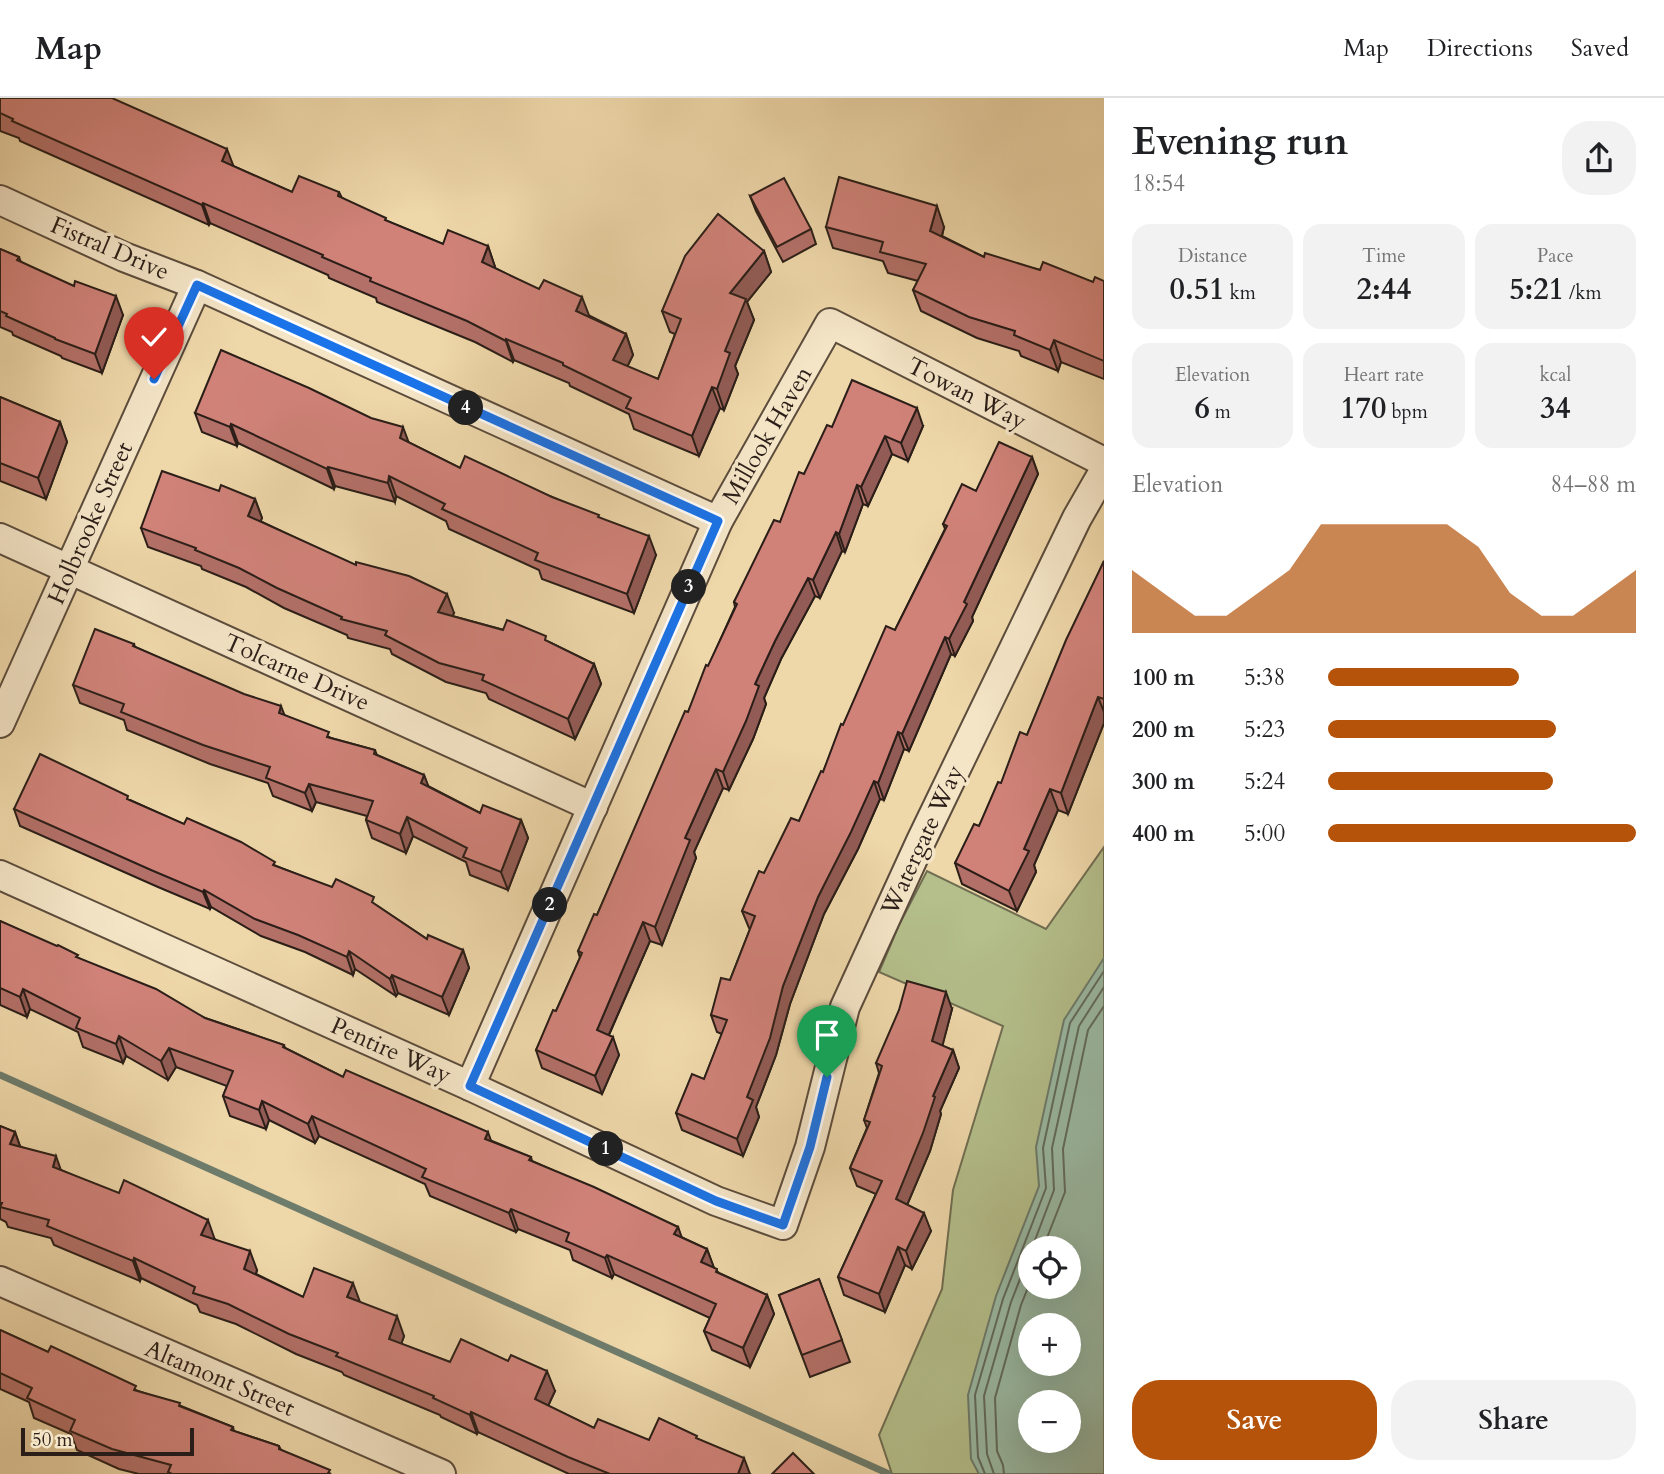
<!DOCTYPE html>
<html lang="en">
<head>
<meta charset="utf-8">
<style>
	body { margin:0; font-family:Cardo,serif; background:#f2f2f2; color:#202124; height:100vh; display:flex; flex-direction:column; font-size:26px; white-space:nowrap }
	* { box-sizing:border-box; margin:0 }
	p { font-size:23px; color:#757577 }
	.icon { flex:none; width:38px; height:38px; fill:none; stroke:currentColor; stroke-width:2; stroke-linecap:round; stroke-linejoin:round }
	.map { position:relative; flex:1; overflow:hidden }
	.drawer { display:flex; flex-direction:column; background:#fff; width:560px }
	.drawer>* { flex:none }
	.fabs { position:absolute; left:1018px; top:1138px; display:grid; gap:14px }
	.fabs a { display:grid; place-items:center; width:63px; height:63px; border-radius:50%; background:#fff; box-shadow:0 7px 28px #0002; font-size:35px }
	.scale { position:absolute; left:21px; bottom:18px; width:173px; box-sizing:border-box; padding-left:7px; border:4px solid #2b1e18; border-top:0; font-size:19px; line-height:24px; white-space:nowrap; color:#2b1e18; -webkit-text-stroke:5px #f4e5c7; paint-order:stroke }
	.pin { position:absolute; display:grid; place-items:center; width:60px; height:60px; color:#fff; margin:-72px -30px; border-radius:50% 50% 50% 0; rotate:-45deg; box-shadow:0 0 7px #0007 }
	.pin .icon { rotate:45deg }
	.km { position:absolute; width:35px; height:35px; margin:-18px; border-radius:50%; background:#222; color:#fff; font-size:19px; line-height:35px; text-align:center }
	.round { display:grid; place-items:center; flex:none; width:74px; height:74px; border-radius:28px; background:#f2f2f2 }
	.head { display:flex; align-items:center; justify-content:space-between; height:119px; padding:0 28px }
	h1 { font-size:38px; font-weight:600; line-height:52px }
	.stats { display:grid; grid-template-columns:repeat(3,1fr); gap:10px; height:119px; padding:7px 28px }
	.stats div { display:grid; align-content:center; border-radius:18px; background:#f2f2f2; text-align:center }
	.stats b { font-size:30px; font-weight:600 }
	.stats small { font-size:19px; font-weight:400 }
	.stats p { font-size:19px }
	.chart { height:196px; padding:14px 28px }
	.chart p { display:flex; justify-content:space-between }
	.chart svg { width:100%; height:126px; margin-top:7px; fill:#b45309; opacity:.7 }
	.primary-button { display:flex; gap:14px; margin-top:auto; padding:14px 28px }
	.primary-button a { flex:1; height:80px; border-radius:28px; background:#b45309; color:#fff; font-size:28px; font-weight:600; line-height:80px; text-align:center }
	.primary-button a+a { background:#f2f2f2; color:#202124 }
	ul { padding:0 28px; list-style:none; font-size:23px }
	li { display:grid; grid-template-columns:112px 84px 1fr; align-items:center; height:52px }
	li i { height:18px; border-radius:9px; background:#b45309 }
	header { display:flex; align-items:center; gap:42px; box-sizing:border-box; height:98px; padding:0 35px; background:#fff; border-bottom:2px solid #e0e0e0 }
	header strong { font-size:33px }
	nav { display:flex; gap:38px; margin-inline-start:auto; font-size:24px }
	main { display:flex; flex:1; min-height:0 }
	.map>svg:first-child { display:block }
	.green { fill:#b4bf8b; stroke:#706e52; stroke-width:2; fill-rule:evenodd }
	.water { fill:#9abaa4; stroke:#6e7c6c; stroke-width:2; fill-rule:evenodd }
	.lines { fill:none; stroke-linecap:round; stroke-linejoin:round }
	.shore { stroke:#626c5e; stroke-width:2 }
	.stream { stroke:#6e7c6c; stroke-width:7 }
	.minor-casing { stroke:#5c4c3c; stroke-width:32 }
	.minor { stroke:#f4e5c7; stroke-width:28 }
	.wall { fill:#b37068; stroke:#2b1e18; stroke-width:2 }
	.shaded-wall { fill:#925b55; stroke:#2b1e18; stroke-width:2 }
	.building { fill:#d08279; stroke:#2b1e18; stroke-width:2 }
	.route-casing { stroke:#fff; stroke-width:14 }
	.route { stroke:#1a73e8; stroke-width:9 }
	.labels { text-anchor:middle; stroke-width:7; stroke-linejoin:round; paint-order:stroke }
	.street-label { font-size:24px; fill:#2b1e18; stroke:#f4e5c7 }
</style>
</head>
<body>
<header>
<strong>Map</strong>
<nav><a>Map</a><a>Directions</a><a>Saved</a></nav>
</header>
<main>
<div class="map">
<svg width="1104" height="1376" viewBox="0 0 1104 1376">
	<rect width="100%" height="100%" fill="#eed7a9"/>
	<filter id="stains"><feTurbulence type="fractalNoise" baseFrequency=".00286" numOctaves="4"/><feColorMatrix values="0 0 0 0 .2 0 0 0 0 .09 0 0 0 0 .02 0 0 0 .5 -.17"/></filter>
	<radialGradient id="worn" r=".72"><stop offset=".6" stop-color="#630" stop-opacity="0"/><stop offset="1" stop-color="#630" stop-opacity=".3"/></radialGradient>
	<path class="green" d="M1104,749V1376H892L879,1337L942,1191L953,1092L1003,928L879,874L899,827L927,773L1046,831ZM1031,1150H1069V1188H1031ZM1031,1227H1069V1265H1031ZM1031,1304H1069V1342H1031Z"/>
	<path class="water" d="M1104,860V1376H979L971,1361L968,1297L996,1198L1039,1088L1036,1049L1064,922ZM1031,1150H1069V1188H1031ZM1031,1227H1069V1265H1031ZM1031,1304H1069V1342H1031Z"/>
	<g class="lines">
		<g class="shore">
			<polyline points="1032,1150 1054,1092 1052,1050 1079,928 1104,889"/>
			<polyline points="1043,1150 1065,1094 1063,1051 1088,932 1104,908"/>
			<polyline points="985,1376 978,1359 975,1297 1003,1201 1046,1090 1043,1050 1070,925 1104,873"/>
			<polyline points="994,1376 987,1356 984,1298 1011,1204 1031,1153"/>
			<polyline points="1004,1376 1003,1367 997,1353 995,1300 1021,1207 1031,1182"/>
		</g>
		<polyline class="stream" points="0,977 889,1376"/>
		<g class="minor-casing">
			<g id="minor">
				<polyline points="0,102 124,159 197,187 718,423"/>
				<polyline points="0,440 593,709"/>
				<polyline points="0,625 197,187"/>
				<polyline points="0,777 470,988 716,1103 783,1127 810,1049 845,909 921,743 1008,563 1077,420 1104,373"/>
				<polyline points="470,988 718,423 830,225 1104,364"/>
				<polyline points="0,1183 441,1376"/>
			</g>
		</g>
		<use href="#minor" class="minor"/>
	</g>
	<g class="wall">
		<polygon points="0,0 233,68 292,94 339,94 342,100 387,123 443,146 488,148 495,169 495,170 626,236 633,257 627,269 658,281 675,236 670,234 662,213 764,153 771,174 747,204 754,222 735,268 738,276 724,312 720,310 699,358 634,331 629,316 570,288 569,285 514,262 513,264 475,244 377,204 376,200 329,180 328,177 210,125 209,127 20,43 19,40 0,33"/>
		<polygon points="750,98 811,131 816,146 783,164 756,113"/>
		<polygon points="826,129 944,129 942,138 984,159 1093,184 1104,183 1104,281 1061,264 1058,273 1021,258 1019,253 977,240 921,213 913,192 918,183 888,175 883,163 833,150"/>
		<polygon points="0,151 19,159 21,164 123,217 102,275 62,260 61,258 13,237 12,234 0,229"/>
		<polygon points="0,299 60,324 67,344 46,401 0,383"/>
		<polygon points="195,315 408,344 460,370 552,399 600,420 656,457 634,515 542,481 539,472 449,431 446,423 396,398 395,404 335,388 334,391 238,345 237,348 202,334"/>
		<polygon points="923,328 908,363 892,356 868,408 863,406 845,454 842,453 820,500 815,498 781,561 764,600 766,606 753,641 729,692 723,690 694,754 696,760 662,847 650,843 609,937 619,957 602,996 542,970 536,952 556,913 580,860 578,853 597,817 735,509 734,504 780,424 804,376 832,329"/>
		<polygon points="1032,359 1038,376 972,519 973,523 955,558 951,556 909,653 904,651 884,702 880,701 858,751 824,816 790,906 776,957 756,1009 759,1019 743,1058 682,1032 676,1015 704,981 722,936 717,934 711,917 730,882 750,831 749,830 742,813 764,775 799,723 823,674 843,627 895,532 945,431 943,426 976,393"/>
		<polygon points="219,393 255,401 262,420 260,423 454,515 452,518 549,544 594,566 601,586 575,641 489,601 486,595 446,584 392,556 390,551 348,540 347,537 284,510 246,489 202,471 201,468 148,449 141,430"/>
		<polygon points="1104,463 1104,625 1068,716 1058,712 1034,767 1036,774 1017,813 962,786 955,765 979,728 1027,637"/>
		<polygon points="134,546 135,549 284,617 331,640 375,652 377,657 424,677 428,688 480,715 521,722 528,740 508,792 470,777 466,764 413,738 406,755 372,740 366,722 367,718 316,704 312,713 273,698 268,685 210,666 127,632 124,622 80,605 73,587"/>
		<polygon points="130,702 276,768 377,808 427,841 463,852 469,870 449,917 398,895 396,898 355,871 353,877 305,854 261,838 211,809 210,811 158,789 20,728 14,711"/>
		<polygon points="0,823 205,920 284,947 285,950 343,979 492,1043 531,1059 532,1063 678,1129 681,1139 707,1151 714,1170 719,1175 767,1197 774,1216 750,1269 712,1252 704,1233 710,1220 614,1176 612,1180 573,1162 570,1152 518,1131 516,1134 430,1098 425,1086 319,1038 315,1045 269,1022 266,1031 230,1018 223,998 227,988 176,969 168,982 126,958 123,965 83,949 78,934 30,911 27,919 0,907"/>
		<polygon points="952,911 942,948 953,952 959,970 940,1013 941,1016 930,1053 907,1107 931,1133 912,1171 905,1167 885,1214 844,1197 838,1179 876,1096 857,1088 850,1070 867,1030 864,1022 879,975 876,965"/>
		<polygon points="0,1028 15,1034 20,1048 61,1072 215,1141 257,1172 256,1176 303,1199 360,1204 404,1238 401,1246 450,1264 555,1293 548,1308 594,1330 649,1342 698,1341 750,1376 569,1376 478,1334 477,1336 441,1319 440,1317 344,1277 342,1274 296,1256 236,1226 200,1214 197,1207 141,1180 140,1183 54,1147 51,1140 8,1129 6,1124 0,1121"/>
		<polygon points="819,1181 850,1264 810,1279 779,1197"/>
		<polygon points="0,1232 48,1254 138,1293 181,1308 233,1329 234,1333 279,1348 281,1352 331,1376 139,1376 119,1371 77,1352 71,1336 34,1320 29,1304 0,1291"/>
	</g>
	<g class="shaded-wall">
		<polygon points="227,51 235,72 222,63"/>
		<polygon points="203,105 210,125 209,127 202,107"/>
		<polygon points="937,108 944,129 938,154 930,133"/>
		<polygon points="488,148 495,169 489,185 482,164"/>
		<polygon points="764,153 771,174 747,204 754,222 735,268 738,276 724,312 717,291 725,253 730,195"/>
		<polygon points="116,198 123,217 102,275 95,256"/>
		<polygon points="582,199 590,220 576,213"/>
		<polygon points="626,236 633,257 620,283 613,262"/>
		<polygon points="506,241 514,262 513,264 506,243"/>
		<polygon points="1054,242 1061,264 1058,273 1050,252"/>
		<polygon points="712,289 720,310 699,358 692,338"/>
		<polygon points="917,310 923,328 908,363 901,345"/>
		<polygon points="60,324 67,344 46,401 38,380"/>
		<polygon points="231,326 238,345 237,348 230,329"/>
		<polygon points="403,329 410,348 400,340"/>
		<polygon points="885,338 892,356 868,408 861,389"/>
		<polygon points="1032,359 1038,376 972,519 973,523 955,558 949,541 964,504"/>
		<polygon points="328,369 335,388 334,391 327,371"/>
		<polygon points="389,378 396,398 395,404 388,385"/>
		<polygon points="857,387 863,406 845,454 839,436"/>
		<polygon points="255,401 262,420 255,437 248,418"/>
		<polygon points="836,434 842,453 820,500 813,482"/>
		<polygon points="649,438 656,457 634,515 627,496"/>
		<polygon points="808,480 815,498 781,561 764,600 766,606 753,641 729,692 723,674 755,586 775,543"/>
		<polygon points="447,496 454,515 445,533 438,514"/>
		<polygon points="945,539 951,556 909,653 902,636"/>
		<polygon points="594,566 601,586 575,641 568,621"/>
		<polygon points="1098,599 1104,614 1104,625 1068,716 1061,695"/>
		<polygon points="281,608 288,626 279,615"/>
		<polygon points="898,634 904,651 884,702 878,685"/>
		<polygon points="716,671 723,690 694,754 696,760 662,847 655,829 685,740"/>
		<polygon points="424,677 431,695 421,685"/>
		<polygon points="874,683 880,701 858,751 824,816 790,906 776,957 756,1009 759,1019 743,1058 737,1041 747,999 783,888 818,799"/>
		<polygon points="309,686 316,704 312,713 305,695"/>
		<polygon points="1050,691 1058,712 1034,767 1036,774 1017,813 1009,793 1024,751"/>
		<polygon points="407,719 413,738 406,755 400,736"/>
		<polygon points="521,722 528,740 508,792 501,774"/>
		<polygon points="204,792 211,809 210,811 203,794"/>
		<polygon points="643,824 650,843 603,950 597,932"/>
		<polygon points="463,852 469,870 449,917 442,899"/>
		<polygon points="349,853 355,871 353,877 347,859"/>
		<polygon points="392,877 398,895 396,898 390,881"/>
		<polygon points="23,891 30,911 27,919 20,899"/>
		<polygon points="946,894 952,911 939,961 932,943"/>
		<polygon points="119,938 126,958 123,965 116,946"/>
		<polygon points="613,939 619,957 602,996 595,978"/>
		<polygon points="169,950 176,969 168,982 161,963"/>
		<polygon points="953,952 959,970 940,1013 941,1016 930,1053 902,1119 896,1101 933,998"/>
		<polygon points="262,1003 269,1022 266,1031 259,1012"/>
		<polygon points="312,1018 319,1038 315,1045 308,1026"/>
		<polygon points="15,1034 22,1054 10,1046"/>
		<polygon points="488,1034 495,1054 485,1041"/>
		<polygon points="56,1058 63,1078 53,1069"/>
		<polygon points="511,1111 518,1131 516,1134 509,1115"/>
		<polygon points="924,1115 931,1133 912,1171 906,1153"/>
		<polygon points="208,1122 215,1142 201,1137"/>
		<polygon points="678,1129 685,1148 674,1136"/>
		<polygon points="898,1149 905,1167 885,1214 879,1196"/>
		<polygon points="707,1151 714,1170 701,1164"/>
		<polygon points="250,1153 257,1172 251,1191 244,1171"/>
		<polygon points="607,1157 614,1176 612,1180 605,1160"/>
		<polygon points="134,1160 141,1180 140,1183 133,1163"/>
		<polygon points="353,1185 360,1204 347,1199"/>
		<polygon points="767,1197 774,1216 750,1269 743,1250"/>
		<polygon points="397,1218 404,1238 396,1261 389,1241"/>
		<polygon points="547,1273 555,1293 542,1321 535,1301"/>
		<polygon points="471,1314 478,1334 477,1336 470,1317"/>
		<polygon points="744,1360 750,1376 738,1376"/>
	</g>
	<g class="building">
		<polygon points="0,0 112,0 227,51 222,63 292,94 299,78 339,94 338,98 386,120 385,122 443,146 448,132 488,148 482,164 539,191 544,182 582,199 576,213 626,236 613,262 658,281 681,221 662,213 685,158 718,116 764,153 730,195 746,201 725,253 730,255 717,291 712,289 692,338 626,310 631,300 563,267 563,265 506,241 506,243 467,223 370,183 371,180 322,159 323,157 203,105 202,107 12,23 13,21 0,15"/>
		<polygon points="839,79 937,108 930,133 984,159 985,155 1040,172 1043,164 1093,184 1095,179 1104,183 1104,263 1054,242 1050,252 1014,237 1015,233 969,219 913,192 926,166 880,154 883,144 826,129"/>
		<polygon points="784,80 811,131 777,149 750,98"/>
		<polygon points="0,151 19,159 17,162 74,188 75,183 116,198 95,256 55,241 55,240 6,218 7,216 0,213"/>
		<polygon points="221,252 309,290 371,320 403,329 400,340 460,370 465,358 552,399 599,417 598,419 649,438 627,496 535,462 538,455 442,411 445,406 389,378 388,385 328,369 327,371 231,326 230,329 195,315"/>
		<polygon points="852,282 917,310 901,345 885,338 861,389 857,387 839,436 836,434 813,482 808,480 775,543 755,586 759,588 746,623 723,674 716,671 685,740 690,742 655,829 643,824 597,932 613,939 595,978 536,952 553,912 556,913 582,855 578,853 594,816 597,817 685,613 688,614 706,567 708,568 737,506 734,504 774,422 780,424 799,374 804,376 827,327 832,329"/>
		<polygon points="0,299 60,324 38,380 0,365"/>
		<polygon points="999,344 1032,359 964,504 967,506 949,541 945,539 902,636 898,634 878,685 874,683 851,734 818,799 783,888 770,940 747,999 753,1002 737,1041 676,1015 692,976 704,981 727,922 711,917 721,880 730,882 755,818 742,813 759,773 764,775 791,720 799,723 821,673 823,674 841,626 843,627 886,528 895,532 947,428 943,426 962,386 976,393"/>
		<polygon points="162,373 219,393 221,387 255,401 248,418 356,467 356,464 409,478 447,496 438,514 503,532 507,522 546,538 545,542 594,566 568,621 482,582 484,577 439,565 385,537 387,533 341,521 342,519 277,490 239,470 195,452 196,450 141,430"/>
		<polygon points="1104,463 1104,601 1098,599 1061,695 1050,691 1024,751 1029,753 1009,793 955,765 974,726 979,728 998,684 1001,685 1020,634 1027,637 1066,542"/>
		<polygon points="95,531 134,546 133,548 244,596 281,608 279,615 329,634 327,639 375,652 374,656 424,677 421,685 480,715 483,707 521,722 501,774 463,759 467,750 407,719 400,736 366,722 373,703 309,686 305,695 266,680 270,669 203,647 121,614 124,606 73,587"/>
		<polygon points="40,656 128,698 127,701 184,726 187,720 241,744 275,764 273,767 332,789 336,781 374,799 372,804 427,841 428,837 463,852 442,899 392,877 390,881 349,853 347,859 298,837 255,821 204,792 203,794 151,772 14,711"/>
		<polygon points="0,823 57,848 58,847 78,857 76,859 156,891 205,920 284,947 283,949 343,979 346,972 488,1034 485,1041 531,1059 529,1062 594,1089 678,1129 674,1136 707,1151 701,1164 717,1171 716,1174 767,1197 743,1250 704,1233 716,1206 607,1157 605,1160 566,1143 569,1135 511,1111 509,1115 422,1079 426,1071 312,1018 308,1026 262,1003 259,1012 223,998 233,973 169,950 161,963 119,938 116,946 76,930 80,920 23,891 20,899 0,890"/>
		<polygon points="907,883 946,894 932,943 953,952 933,998 935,999 923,1035 896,1101 924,1115 906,1153 898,1149 879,1196 838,1179 882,1083 850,1070 870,1024 864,1022 882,968 876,965 899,912"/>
		<polygon points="0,1028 15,1034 10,1046 56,1058 53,1069 119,1095 124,1082 208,1122 201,1137 250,1153 244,1171 303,1199 314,1170 353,1185 347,1199 397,1218 389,1241 450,1264 461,1241 508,1263 511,1257 547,1273 535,1301 594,1330 598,1321 649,1342 659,1320 697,1338 696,1340 744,1360 738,1376 610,1376 568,1359 471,1314 470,1317 433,1300 434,1298 336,1258 338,1255 289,1236 228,1206 193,1195 195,1189 134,1160 133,1163 47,1128 49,1122 0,1109 2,1105 0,1105"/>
		<polygon points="819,1181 842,1242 802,1257 779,1197"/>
		<polygon points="0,1232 48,1254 51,1248 136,1288 134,1292 180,1305 179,1308 233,1329 231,1332 279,1348 279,1351 330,1372 328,1375 330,1376 172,1376 168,1374 171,1367 112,1351 70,1333 75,1322 27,1300 32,1290 0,1275"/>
		<polygon points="793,1355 814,1376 772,1376"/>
	</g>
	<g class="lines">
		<g class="route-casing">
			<polyline id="route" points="154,281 197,187 718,423 470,988 716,1103 783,1127 810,1049 827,979"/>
		</g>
		<use href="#route" class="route"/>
	</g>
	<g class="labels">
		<g class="street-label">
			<text transform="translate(110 150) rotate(23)" y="8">Fistral Drive</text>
			<text transform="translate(967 295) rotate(27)" y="8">Towan Way</text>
			<text transform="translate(767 337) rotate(-60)" y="8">Millook Haven</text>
			<text transform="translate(90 425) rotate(-66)" y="8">Holbrooke Street</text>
			<text transform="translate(297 574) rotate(24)" y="8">Tolcarne Drive</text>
			<text transform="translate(922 742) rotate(-65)" y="8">Watergate Way</text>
			<text transform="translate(391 952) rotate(24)" y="8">Pentire Way</text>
			<text transform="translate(220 1280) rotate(23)" y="8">Altamont Street</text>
		</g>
	</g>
	<rect width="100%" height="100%" filter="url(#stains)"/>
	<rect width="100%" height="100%" fill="url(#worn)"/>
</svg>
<div class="fabs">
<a><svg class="icon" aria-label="locate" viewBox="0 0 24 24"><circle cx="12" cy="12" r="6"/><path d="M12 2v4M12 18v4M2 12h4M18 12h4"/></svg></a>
<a>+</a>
<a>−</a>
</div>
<div class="scale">50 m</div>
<div class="pin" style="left:827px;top:979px;background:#1e9e55"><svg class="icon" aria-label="arrive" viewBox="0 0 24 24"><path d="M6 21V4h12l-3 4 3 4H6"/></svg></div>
<div class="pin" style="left:154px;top:281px;background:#d93025"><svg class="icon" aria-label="check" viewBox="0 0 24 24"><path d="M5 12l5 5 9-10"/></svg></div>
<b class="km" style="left:606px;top:1051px">1</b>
<b class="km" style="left:550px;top:807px">2</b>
<b class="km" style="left:689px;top:489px">3</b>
<b class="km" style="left:466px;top:310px">4</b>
</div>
<section class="drawer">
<div class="head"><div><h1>Evening run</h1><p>18:54</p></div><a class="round"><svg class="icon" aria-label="share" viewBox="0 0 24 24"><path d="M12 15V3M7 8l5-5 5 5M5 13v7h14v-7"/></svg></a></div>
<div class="stats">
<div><p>Distance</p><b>0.51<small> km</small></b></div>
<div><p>Time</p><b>2:44</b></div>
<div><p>Pace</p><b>5:21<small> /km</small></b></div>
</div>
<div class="stats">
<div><p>Elevation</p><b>6<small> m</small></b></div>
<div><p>Heart rate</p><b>170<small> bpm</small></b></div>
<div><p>kcal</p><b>34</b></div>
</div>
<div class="chart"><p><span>Elevation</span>84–88 m</p>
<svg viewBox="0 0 160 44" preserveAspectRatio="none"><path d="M0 44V22L10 30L20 38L30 38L40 30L50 22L60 6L70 6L80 6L90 6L100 6L110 14L120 30L130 38L140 38L150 30L160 22V44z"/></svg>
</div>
<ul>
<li><b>100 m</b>5:38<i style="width:62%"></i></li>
<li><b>200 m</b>5:23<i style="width:74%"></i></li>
<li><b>300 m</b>5:24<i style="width:73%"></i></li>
<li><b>400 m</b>5:00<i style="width:100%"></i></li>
</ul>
<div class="primary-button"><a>Save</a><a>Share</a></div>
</section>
</main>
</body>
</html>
